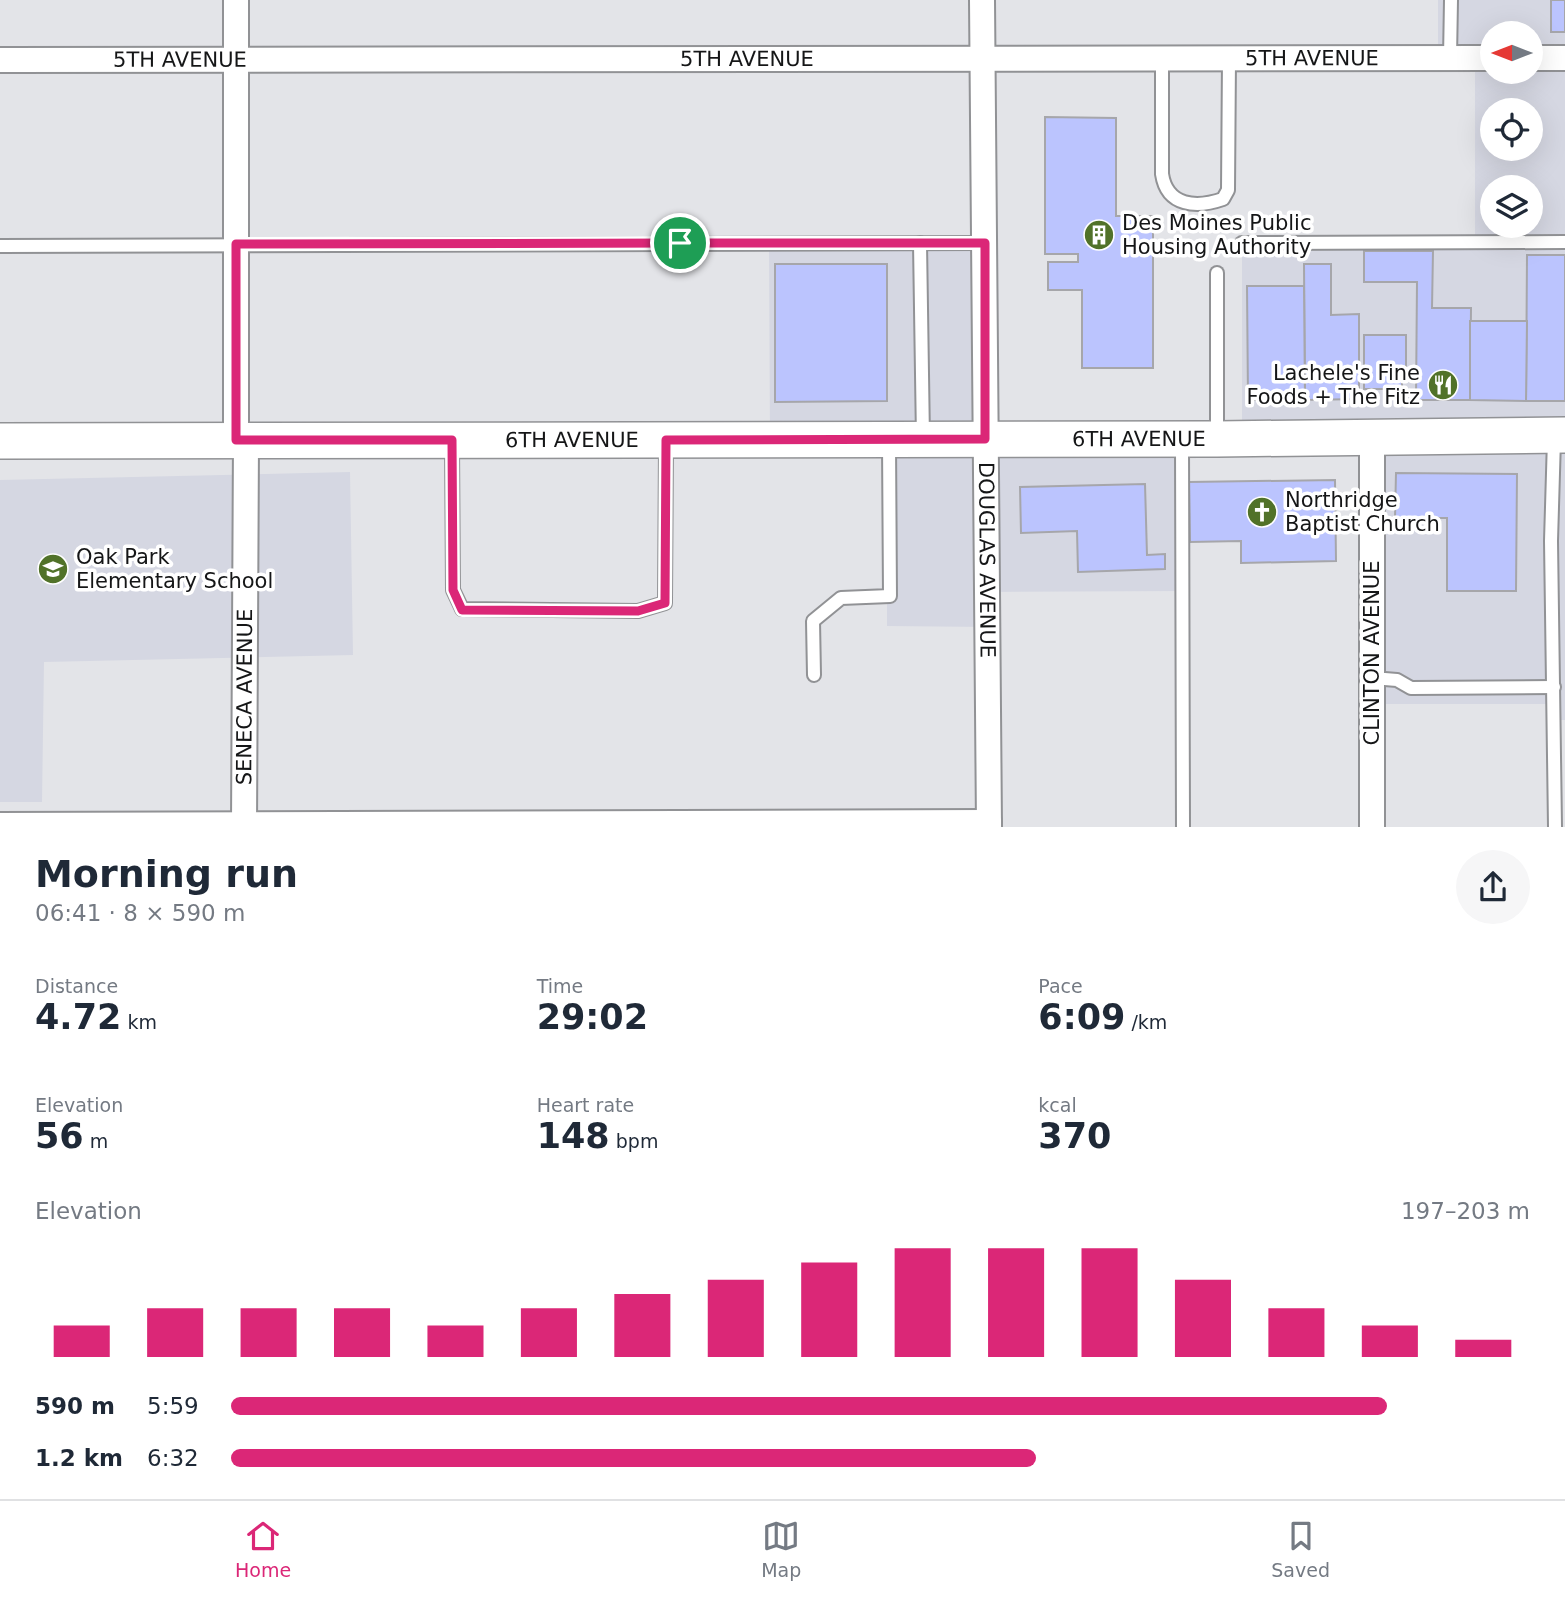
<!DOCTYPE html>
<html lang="en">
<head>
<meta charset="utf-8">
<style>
	body { margin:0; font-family:"DejaVu Sans",sans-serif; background:#f6f6f7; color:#1f2937; height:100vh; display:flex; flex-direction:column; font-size:26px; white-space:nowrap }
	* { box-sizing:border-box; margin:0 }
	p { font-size:23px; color:#747a83 }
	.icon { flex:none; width:38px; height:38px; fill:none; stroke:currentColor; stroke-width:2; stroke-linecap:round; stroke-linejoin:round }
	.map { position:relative; height:827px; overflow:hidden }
	.side { display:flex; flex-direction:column; background:#fff; flex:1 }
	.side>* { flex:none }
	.needle { width:46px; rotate:270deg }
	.fabs { position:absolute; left:1480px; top:21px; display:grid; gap:14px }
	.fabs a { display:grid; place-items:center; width:63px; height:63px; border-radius:50%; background:#fff; box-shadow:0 7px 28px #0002; font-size:35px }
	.pin { position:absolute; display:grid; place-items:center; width:60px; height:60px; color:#fff; margin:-30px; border:4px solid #fff; border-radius:50%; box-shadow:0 2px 7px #0007 }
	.round { display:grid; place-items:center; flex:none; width:74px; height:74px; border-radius:37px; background:#f6f6f7 }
	.head { display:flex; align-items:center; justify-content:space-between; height:119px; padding:0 35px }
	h1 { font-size:38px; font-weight:800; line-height:52px }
	.figures { display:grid; grid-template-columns:repeat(3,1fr); gap:10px; height:119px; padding:7px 35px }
	.figures div { display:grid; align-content:center }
	.figures b { font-size:35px; font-weight:800 }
	.figures small { font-size:19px; font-weight:400 }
	.figures p { font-size:19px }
	.chart { height:196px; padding:14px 35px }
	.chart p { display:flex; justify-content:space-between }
	.chart svg { width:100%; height:126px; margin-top:7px; stroke:#db2777; stroke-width:6 }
	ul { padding:0 35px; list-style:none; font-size:23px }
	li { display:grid; grid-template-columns:112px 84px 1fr; align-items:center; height:52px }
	li i { height:18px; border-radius:9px; background:#db2777 }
	.dock { display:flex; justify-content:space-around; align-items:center; height:98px; border-top:2px solid #e0e1e3; background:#fff; font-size:19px; color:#747a83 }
	.dock a { display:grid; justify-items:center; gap:4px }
	.dock .selected { color:#db2777 }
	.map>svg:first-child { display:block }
	.built { fill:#d5d7e2; fill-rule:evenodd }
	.building { fill:#bbc4fe; stroke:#a6a6aa; stroke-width:2 }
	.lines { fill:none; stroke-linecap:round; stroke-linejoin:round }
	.service-casing { stroke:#919295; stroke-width:16 }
	.minor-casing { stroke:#919295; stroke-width:28 }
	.secondary-casing { stroke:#919295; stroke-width:38 }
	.service { stroke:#fff; stroke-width:12 }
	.minor { stroke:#fff; stroke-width:24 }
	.secondary { stroke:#fff; stroke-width:35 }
	.route-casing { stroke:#fff; stroke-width:14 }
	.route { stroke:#db2777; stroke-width:9 }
	.labels { text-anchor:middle; stroke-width:7; stroke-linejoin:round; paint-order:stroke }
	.street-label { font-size:21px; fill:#151617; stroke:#fff }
	.poi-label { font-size:21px; fill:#151617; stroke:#fff; text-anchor:start }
</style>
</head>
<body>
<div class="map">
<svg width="1565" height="827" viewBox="0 0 1565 827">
	<rect width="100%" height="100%" fill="#e3e4e8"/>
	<g class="built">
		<path d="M1438,0H1565V720H1555L1554,704H1372L1371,437L1242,438V243H1475V58H1438ZM1493,33H1531V72H1493ZM1493,110H1531V149H1493ZM1493,187H1531V226H1493Z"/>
		<polygon points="769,243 985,243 986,439 1182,438 1182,591 989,592 989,627 887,626 887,440 770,440"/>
		<polygon points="350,472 353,655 44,662 42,802 0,802 0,480"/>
	</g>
	<g class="building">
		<rect x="1551" y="0" width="14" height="32"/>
		<polygon points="1045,117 1116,118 1116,216 1153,216 1153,368 1082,368 1082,290 1048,290 1048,262 1078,262 1078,254 1045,254"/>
		<polygon points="1364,251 1433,251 1432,308 1471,308 1470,400 1416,400 1417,282 1364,282"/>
		<polygon points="1527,255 1565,255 1565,401 1526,401"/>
		<polygon points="775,264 887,264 887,401 775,402"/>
		<polygon points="1304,264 1331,264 1331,315 1359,314 1359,399 1305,400"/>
		<polygon points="1247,286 1304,286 1305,400 1248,400"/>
		<polygon points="1470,321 1527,321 1526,401 1470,400"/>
		<polygon points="1364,335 1406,335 1406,374 1402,374 1402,389 1364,389"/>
		<polygon points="1396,473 1517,474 1516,591 1447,591 1447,518 1395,518"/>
		<polygon points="1335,480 1336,561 1241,563 1241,541 1190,542 1189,482"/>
		<polygon points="1145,484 1147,555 1165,554 1165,569 1078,572 1077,531 1021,533 1020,487"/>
	</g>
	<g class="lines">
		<g class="service-casing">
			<g id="service">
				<polyline points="1450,58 1451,0"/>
				<path d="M1162,59V174C1167,207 1197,208 1223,199L1228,190L1229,59"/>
				<polyline points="920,243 923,439"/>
				<polyline points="1242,243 1565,242"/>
				<polyline points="0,246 985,243"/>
				<polyline points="1217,273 1217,438"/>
				<polyline points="1554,439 1551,541 1555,827"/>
				<polyline points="1182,442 1183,827"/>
				<polyline points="452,444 453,590 462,609 638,611 665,603 666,444"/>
				<polyline points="814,675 813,621 841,598 890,596 889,443"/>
				<polyline points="1372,678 1397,680 1411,688 1554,687"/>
			</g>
		</g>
		<g class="minor-casing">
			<g id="minor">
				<polyline points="236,0 236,440"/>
				<path id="s1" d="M982,0L989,827"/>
				<polyline points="1531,58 1565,58"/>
				<path id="s2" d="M0,60L1493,58"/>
				<polyline points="1372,437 1372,827"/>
				<polyline points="0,825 989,822"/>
				<path id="s3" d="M244,827L246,440"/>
			</g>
		</g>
		<g class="secondary-casing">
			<g id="secondary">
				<path id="s4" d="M0,441L1217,439L1565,435"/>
			</g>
		</g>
		<use href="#service" class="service"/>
		<use href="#minor" class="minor"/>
		<use href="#secondary" class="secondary"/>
	</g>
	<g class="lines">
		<g class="route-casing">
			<polygon id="route" points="680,243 985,243 985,439 666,440 665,603 638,611 462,610 453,590 452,440 236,440 236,244"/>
		</g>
		<use href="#route" class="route"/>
	</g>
	<defs>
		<g id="building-disc" transform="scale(1.575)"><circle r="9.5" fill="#517229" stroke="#fff"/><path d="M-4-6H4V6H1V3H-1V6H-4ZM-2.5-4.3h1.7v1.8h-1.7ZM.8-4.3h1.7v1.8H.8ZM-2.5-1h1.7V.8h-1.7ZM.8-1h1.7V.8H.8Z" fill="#fff"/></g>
		<g id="restaurant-disc" transform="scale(1.575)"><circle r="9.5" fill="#517229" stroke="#fff"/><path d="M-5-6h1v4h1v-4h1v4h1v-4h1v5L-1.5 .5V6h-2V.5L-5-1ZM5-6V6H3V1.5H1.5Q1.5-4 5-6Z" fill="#fff"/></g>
		<g id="church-disc" transform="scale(1.575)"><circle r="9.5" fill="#517229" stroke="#fff"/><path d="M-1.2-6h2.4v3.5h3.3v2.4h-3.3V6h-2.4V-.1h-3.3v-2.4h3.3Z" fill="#fff"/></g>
		<g id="school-disc" transform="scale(1.575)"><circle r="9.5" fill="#517229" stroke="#fff"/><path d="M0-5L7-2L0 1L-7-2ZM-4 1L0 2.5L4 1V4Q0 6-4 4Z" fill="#fff"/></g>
	</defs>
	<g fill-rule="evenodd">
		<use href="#building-disc" x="1099" y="235"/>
		<use href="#restaurant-disc" x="1443" y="385"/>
		<use href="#church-disc" x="1262" y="512"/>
		<use href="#school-disc" x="53" y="569"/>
	</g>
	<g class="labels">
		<g class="street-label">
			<text dy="7" stroke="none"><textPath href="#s2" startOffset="180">5TH AVENUE</textPath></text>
			<text dy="7" stroke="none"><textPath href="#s2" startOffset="747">5TH AVENUE</textPath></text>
			<text dy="7" stroke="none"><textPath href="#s2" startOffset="1312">5TH AVENUE</textPath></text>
			<text dy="7" stroke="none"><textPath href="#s4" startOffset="1139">6TH AVENUE</textPath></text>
			<text dy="7" stroke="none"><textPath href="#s4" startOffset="572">6TH AVENUE</textPath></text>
			<text dy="7" stroke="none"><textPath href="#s1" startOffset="560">DOUGLAS AVENUE</textPath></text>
			<text transform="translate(1372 653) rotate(-90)" y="7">CLINTON AVENUE</text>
			<text dy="7" stroke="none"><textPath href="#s3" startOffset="130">SENECA AVENUE</textPath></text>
		</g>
		<g class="poi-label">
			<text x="1122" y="230">Des Moines Public<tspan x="1122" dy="24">Housing Authority</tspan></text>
			<text x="1420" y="380" text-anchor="end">Lachele's Fine<tspan x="1420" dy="24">Foods + The Fitz</tspan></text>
			<text x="1285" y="507">Northridge<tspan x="1285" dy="24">Baptist Church</tspan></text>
			<text x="76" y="564">Oak Park<tspan x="76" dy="24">Elementary School</tspan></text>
		</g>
	</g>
</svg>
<div class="fabs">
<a><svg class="needle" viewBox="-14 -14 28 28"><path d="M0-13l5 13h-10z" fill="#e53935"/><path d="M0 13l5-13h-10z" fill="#747a83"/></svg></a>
<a><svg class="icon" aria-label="locate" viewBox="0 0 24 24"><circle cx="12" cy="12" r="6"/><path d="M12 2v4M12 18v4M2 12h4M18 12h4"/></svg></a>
<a><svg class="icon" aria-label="layers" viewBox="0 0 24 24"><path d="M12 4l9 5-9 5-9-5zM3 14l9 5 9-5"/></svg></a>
</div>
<div class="pin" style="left:680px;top:243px;background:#1e9e55"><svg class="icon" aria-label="arrive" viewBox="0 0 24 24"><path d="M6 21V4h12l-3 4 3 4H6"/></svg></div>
</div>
<section class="side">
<div class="head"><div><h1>Morning run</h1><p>06:41 · 8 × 590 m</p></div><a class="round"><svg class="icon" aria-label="share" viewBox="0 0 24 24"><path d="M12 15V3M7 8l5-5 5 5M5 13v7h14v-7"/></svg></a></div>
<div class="figures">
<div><p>Distance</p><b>4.72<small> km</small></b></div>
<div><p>Time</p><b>29:02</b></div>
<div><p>Pace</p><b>6:09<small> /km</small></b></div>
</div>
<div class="figures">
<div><p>Elevation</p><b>56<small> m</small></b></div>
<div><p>Heart rate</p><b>148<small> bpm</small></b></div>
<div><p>kcal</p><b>370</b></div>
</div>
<div class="chart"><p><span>Elevation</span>197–203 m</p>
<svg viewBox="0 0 160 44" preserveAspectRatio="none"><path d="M5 44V33M15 44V27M25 44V27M35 44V27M45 44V33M55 44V27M65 44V22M75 44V17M85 44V11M95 44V6M105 44V6M115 44V6M125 44V17M135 44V27M145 44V33M155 44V38"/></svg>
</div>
<ul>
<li><b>590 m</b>5:59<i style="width:89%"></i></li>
<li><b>1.2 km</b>6:32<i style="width:62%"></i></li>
</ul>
</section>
<nav class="dock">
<a class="selected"><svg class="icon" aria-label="home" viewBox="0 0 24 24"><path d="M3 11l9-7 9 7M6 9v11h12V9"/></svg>Home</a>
<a><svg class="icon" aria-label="map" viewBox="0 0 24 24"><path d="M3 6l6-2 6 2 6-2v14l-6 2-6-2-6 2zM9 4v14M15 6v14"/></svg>Map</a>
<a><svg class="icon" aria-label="saved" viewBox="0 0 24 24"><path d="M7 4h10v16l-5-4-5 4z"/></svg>Saved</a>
</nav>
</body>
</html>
